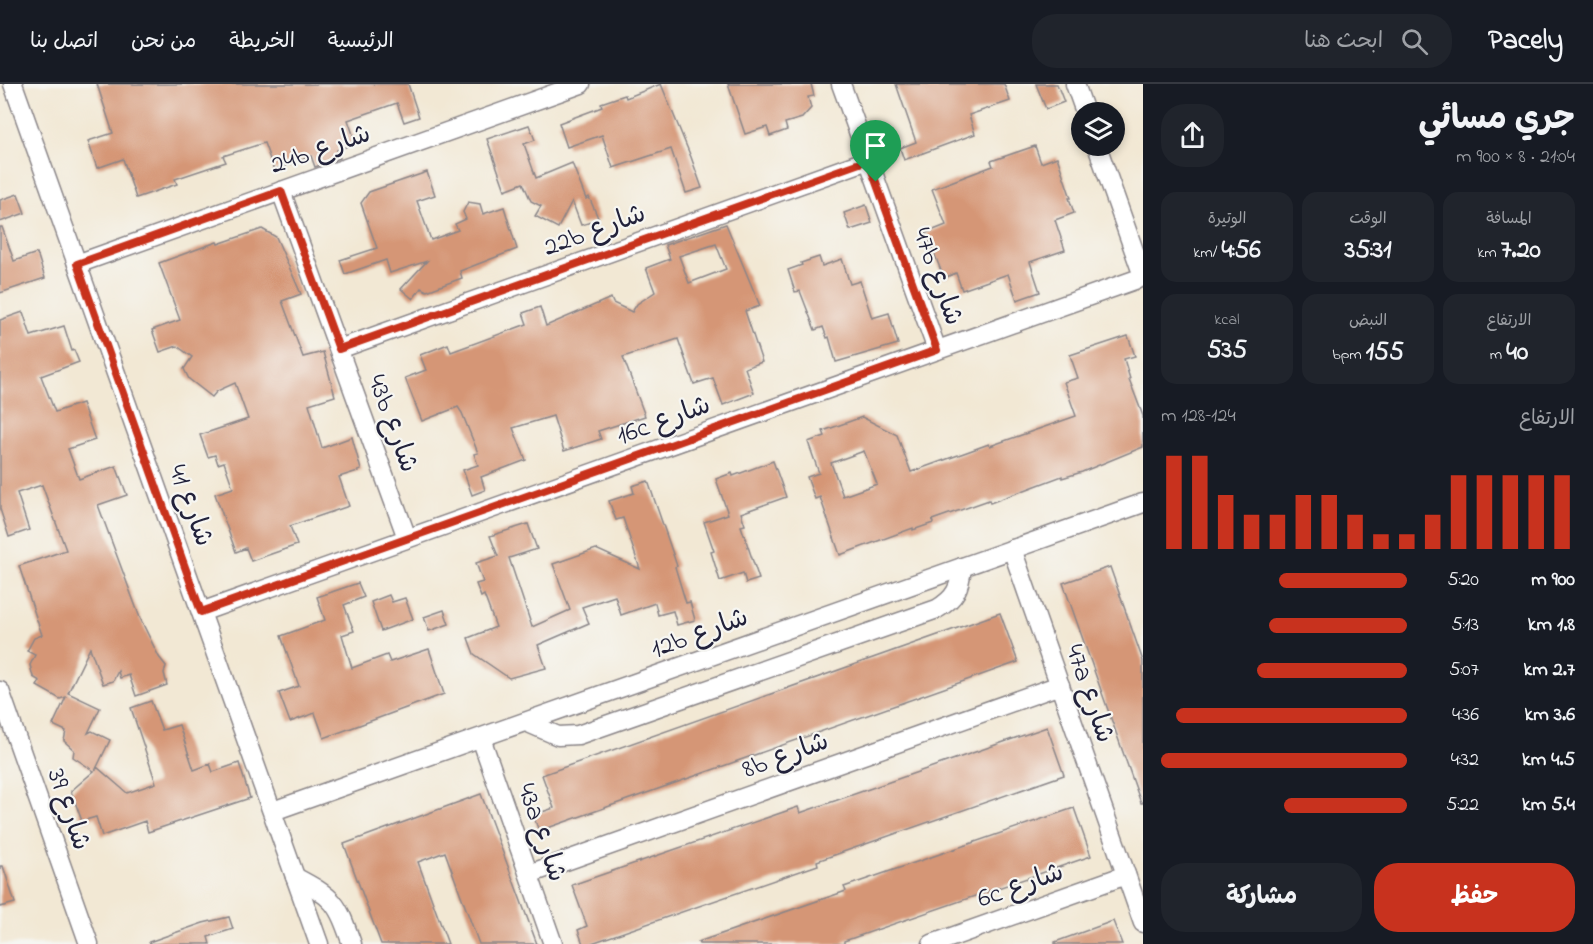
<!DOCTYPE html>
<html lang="ar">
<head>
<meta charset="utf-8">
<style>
	body { margin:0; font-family:"Indie Flower","Playpen Sans Arabic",sans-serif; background:#20242c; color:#f1f3f6; direction:rtl; height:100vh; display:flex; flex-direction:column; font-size:22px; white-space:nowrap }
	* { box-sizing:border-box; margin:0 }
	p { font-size:20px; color:#9ea1a6 }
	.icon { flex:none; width:33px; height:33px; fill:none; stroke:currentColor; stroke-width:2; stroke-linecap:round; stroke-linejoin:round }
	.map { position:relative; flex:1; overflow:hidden; direction:ltr }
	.panel { display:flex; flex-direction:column; background:#171b24; width:450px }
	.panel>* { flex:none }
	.controls { position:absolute; left:1071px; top:18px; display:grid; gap:12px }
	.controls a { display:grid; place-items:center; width:54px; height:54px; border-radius:50%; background:#171b24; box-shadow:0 3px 9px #0003; font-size:30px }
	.pin { position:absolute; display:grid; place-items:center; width:51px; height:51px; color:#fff; margin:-62px -26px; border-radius:50% 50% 50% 0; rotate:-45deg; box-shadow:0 0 6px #0007 }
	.pin .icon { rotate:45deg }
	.round { display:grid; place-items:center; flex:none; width:63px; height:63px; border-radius:24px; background:#20242c }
	.summary { display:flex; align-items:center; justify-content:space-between; height:102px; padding:0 18px }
	h1 { font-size:33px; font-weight:700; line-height:45px }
	.metrics { display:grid; grid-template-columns:repeat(3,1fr); gap:9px; height:102px; padding:6px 18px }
	.metrics div { display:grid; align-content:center; border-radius:15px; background:#20242c; text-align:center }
	.metrics b { font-size:26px; font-weight:700 }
	.metrics small { font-size:16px; font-weight:400 }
	.metrics p { font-size:16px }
	.chart { height:168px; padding:12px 18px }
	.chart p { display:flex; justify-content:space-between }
	.chart svg { width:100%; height:108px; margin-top:6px; stroke:#c8321e; stroke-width:6 }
	.action { display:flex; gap:12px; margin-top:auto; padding:12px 18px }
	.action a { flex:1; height:69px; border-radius:24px; background:#c8321e; color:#fff; font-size:24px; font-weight:700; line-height:69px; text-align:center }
	.action a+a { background:#20242c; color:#f1f3f6 }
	ul { padding:0 18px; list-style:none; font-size:20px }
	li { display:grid; grid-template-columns:96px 72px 1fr; align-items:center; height:45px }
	li i { height:15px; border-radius:8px; background:#c8321e }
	header { display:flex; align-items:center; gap:36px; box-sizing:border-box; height:84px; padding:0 30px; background:#171b24; border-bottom:2px solid #363941 }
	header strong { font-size:28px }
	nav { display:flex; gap:33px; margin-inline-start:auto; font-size:21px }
	.search { width:420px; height:54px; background:#20242c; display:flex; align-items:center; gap:15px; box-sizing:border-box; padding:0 21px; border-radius:24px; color:#9ea1a6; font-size:22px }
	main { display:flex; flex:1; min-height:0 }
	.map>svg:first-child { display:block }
	.building { fill:#d59676; fill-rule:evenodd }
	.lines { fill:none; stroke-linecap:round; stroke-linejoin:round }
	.minor-casing { stroke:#8a8588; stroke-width:21 }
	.minor { stroke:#fff; stroke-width:18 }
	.route-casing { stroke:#fff; stroke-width:12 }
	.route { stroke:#c8321e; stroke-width:8 }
	.labels { text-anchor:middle; stroke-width:4.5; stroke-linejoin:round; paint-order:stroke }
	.street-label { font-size:27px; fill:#22223b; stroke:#f6f6f2 }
</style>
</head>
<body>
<header>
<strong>Pacely</strong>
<div class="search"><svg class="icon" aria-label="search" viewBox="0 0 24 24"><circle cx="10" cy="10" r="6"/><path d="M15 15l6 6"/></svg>ابحث هنا</div>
<nav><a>الرئيسية</a><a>الخريطة</a><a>من نحن</a><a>اتصل بنا</a></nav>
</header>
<main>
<section class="panel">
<div class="summary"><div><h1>جري مسائي</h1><p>21:04 · 8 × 900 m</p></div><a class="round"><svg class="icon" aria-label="share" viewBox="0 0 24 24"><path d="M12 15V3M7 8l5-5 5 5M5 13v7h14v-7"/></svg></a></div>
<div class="metrics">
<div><p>المسافة</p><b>7.20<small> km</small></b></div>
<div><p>الوقت</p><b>35:31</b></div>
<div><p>الوتيرة</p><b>4:56<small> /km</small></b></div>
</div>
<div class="metrics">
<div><p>الارتفاع</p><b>40<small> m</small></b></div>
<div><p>النبض</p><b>155<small> bpm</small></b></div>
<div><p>kcal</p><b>535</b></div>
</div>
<div class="chart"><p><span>الارتفاع</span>124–128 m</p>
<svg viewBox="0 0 160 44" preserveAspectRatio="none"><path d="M5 44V6M15 44V6M25 44V22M35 44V30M45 44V30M55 44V22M65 44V22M75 44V30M85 44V38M95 44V38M105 44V30M115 44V14M125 44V14M135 44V14M145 44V14M155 44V14"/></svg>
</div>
<ul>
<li><b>900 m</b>5:20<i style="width:52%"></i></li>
<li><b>1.8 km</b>5:13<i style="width:56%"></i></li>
<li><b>2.7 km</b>5:07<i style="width:61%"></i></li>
<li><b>3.6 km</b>4:36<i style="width:94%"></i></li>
<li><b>4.5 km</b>4:32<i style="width:100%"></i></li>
<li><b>5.4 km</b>5:22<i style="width:50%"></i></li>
</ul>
<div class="action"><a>حفظ</a><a>مشاركة</a></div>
</section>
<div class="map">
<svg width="1143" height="860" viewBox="0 0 1143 860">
	<rect width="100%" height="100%" fill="#f6f6f2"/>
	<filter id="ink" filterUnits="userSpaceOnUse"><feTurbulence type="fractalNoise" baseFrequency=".0167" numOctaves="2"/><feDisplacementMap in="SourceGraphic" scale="12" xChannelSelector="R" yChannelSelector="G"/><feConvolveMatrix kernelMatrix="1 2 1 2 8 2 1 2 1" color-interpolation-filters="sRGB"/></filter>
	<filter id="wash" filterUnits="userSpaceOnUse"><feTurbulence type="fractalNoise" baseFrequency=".008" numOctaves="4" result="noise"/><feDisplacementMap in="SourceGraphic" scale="24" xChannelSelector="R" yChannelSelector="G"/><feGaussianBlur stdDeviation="1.35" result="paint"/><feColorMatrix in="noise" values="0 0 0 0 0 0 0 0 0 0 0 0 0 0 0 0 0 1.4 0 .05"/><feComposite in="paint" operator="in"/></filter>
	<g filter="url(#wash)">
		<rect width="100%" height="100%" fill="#f2e8d4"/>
		<g id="blocks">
			<g class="building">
				<polygon points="97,0 408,0 419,33 404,38 397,19 348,36 356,59 337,66 340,74 315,83 311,72 274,86 264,59 223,72 226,78 175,95 177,100 136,114 123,75 97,84 88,57 113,49"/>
				<polygon points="661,0 691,73 702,104 686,109 671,65 613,84 602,51 567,63 559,39 602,23 601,19 625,11 626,14"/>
				<polygon points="728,0 811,0 814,12 808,13 811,24 802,34 785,39 787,46 770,52 767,43 745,50"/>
				<polygon points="896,0 1004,0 1010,17 969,31 975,50 904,76 900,64 916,58"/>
				<polygon points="1036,0 1057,0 1064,18 1046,25"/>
				<polygon points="529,41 535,56 524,60 536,94 572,79 586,115 589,113 599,136 581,141 572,117 558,144 535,132 541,122 531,117 523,99 505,106 487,55"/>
				<polygon points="1035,62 1041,79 1057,73 1071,114 1069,114 1074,129 1055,136 1065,166 1030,178 1040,208 1017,216 1008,190 962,206 956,189 944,194 926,149 946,141 932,105 993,82 991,77"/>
				<polygon points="427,88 435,111 417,117 431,156 458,146 455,140 466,135 463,128 468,118 480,120 483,130 504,123 517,165 460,187 462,194 427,207 421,204 413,215 401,205 427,177 390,189 386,176 345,190 340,176 377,164 361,119 369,108"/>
				<polygon points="18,110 25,129 0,138 0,116"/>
				<polygon points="866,121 872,139 850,146 844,129"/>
				<path d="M726,140L760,222L745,227L762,278L745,284L754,309L723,321L713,294L694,300L678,255L623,273L645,332L598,347L601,355L564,367L553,332L513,344L526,376L481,393L485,406L472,411L463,386L478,381L474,370L478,369L462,329L458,323L422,337L405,294L426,286L420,271L448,260L451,268L527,240L523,229L540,223L546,242L611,214L613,219L632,228L637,220L655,208L646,184L670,175L665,161ZM716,160L726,185L689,199L679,172Z"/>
				<polygon points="0,143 2,143 14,177 37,169 45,194 0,209"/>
				<polygon points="262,145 276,153 301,210 282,217 303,273 323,268 335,312 309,320 322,364 352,353 361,386 339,393 349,422 290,442 297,461 251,477 246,464 236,468 215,410 233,404 224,378 218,380 215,371 208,373 200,351 248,335 235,299 217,307 212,313 189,295 184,285 192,273 177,262 160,268 152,246 180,236 159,179 217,158 218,160"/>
				<polygon points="819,173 822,182 842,175 850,200 860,197 872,234 889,229 898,260 836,278 829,253 827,254 823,243 815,246 800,207 795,208 788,186 802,181 801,179"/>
				<polygon points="23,228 31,252 64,242 72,267 74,266 79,278 41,292 55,328 82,319 95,356 68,365 79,395 116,382 127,411 98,421 140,534 159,573 166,582 164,589 167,601 136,612 129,591 120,594 118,587 113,597 103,600 90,564 68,609 100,624 88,649 92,647 110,656 96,685 98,684 127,709 156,699 131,624 151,617 162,646 179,641 194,686 210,680 213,688 239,679 250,714 148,748 145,737 102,752 96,733 82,737 71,707 94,687 73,673 74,666 64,657 66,647 53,641 66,613 60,615 37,602 40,597 33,593 30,581 35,571 27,567 34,554 42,551 19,482 66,466 42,401 17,409 29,446 9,453 0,425 0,236"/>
				<path d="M1128,252L1135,272L1124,275L1130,295H1129L1143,332V363L1082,388L1062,394V392L990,419L989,416L932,436L933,439L913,446V444L840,471L820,413L815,415L807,393L819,389L808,358L825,352L823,347L862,333L897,351L911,388L989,360L990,362L1076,332L1064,298L1078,294L1070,271ZM864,367L877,400L843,412L831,379Z"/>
				<polygon points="773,377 786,413 741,429 745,441 741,442 759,495 746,499 743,489 720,497 711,468 714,467 704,438 728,430 716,395 732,389 733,392"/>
				<polygon points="648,397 677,482 675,483 686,519 690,518 695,536 677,541 673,527 658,531 655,519 621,531 615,512 582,523 589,539 538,561 546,584 509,594 474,570 468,554 496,543 484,511 481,513 476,500 483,498 476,479 498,472 490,452 528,440 537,465 509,474 532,543 570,526 553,480 596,465 640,485 623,434 616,436 609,417 634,409 632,402"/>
				<polygon points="1110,483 1143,577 1143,719 1141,719 1063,499"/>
				<polygon points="358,499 364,513 344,521 354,547 342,551 352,584 387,571 390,578 429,565 444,610 324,654 315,629 290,638 279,609 299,602 281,552 325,536 317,513"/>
				<polygon points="389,511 392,518 405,514 413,535 381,547 371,518"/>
				<polygon points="444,526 449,540 429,547 424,533"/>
				<polygon points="1000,529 1018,578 539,747 533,731 554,724 542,691"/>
				<polygon points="1047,643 1064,691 817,777 818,781 589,860 583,860 578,846 587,842 572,801 798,723 800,729"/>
				<polygon points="481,710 537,860 479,860 445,768 418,778 448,860 381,860 344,760"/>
				<polygon points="1074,724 1091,772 844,857 844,860 699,860 698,858 846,807 844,803"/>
				<polygon points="0,782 3,782 15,819 0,823"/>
				<polygon points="229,833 233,845 208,853 210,860 150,860 149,858 203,839"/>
				<polygon points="1113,837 1122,860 1055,860 1055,858"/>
			</g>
		</g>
	</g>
	<g filter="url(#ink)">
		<use href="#blocks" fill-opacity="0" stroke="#8a8588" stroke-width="1.5"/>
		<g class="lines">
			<g class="minor-casing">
				<g id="minor">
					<polyline points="13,0 319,860"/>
					<polyline points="841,0 937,266"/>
					<polyline points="1075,0 1085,28"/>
					<polyline points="1097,62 1143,192"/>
					<polyline points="281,107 407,454"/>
					<polyline points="77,180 581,0"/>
					<polyline points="339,265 868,76"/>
					<polyline points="1012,465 1143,839"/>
					<polyline points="201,528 1143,193"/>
					<polyline points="0,607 89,860"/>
					<path d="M526,638L558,652L578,651L937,525C956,514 960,503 962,483"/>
					<polyline points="481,654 553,860"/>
					<polyline points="273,727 1143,419"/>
					<polyline points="529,790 1060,601"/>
					<path d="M295,793C335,814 337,818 352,860"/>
					<polyline points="932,860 1126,791"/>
				</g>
			</g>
			<use href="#minor" class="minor"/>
		</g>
	</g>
	<g class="lines" filter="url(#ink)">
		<g class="route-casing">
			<polygon id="route" points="868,76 937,266 201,528 77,180 281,107 339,265"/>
		</g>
		<use href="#route" class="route"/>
	</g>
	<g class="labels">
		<g class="street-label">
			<text transform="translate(320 64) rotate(-19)" y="9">24b شارع</text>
			<text transform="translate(594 145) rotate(-20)" y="9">22b شارع</text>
			<text transform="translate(939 192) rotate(70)" y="9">47b شارع</text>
			<text transform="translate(663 335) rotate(-20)" y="9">16c شارع</text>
			<text transform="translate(394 339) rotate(70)" y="9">43b شارع</text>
			<text transform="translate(192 421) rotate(70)" y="9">شارع 41</text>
			<text transform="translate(699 548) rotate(-20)" y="9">12b شارع</text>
			<text transform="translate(1091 609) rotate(71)" y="9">47a شارع</text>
			<text transform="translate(785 670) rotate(-20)" y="9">8b شارع</text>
			<text transform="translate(70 725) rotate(71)" y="9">شارع 39</text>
			<text transform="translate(543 748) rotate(71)" y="9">43a شارع</text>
			<text transform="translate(1020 800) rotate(-19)" y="9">6c شارع</text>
		</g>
	</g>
</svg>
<div class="controls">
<a><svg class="icon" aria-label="layers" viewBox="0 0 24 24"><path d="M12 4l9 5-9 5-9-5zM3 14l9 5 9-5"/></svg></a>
</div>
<div class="pin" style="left:876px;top:98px;background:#1e9e55"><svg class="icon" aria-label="arrive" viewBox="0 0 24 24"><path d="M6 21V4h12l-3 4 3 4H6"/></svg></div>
</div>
</main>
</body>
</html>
